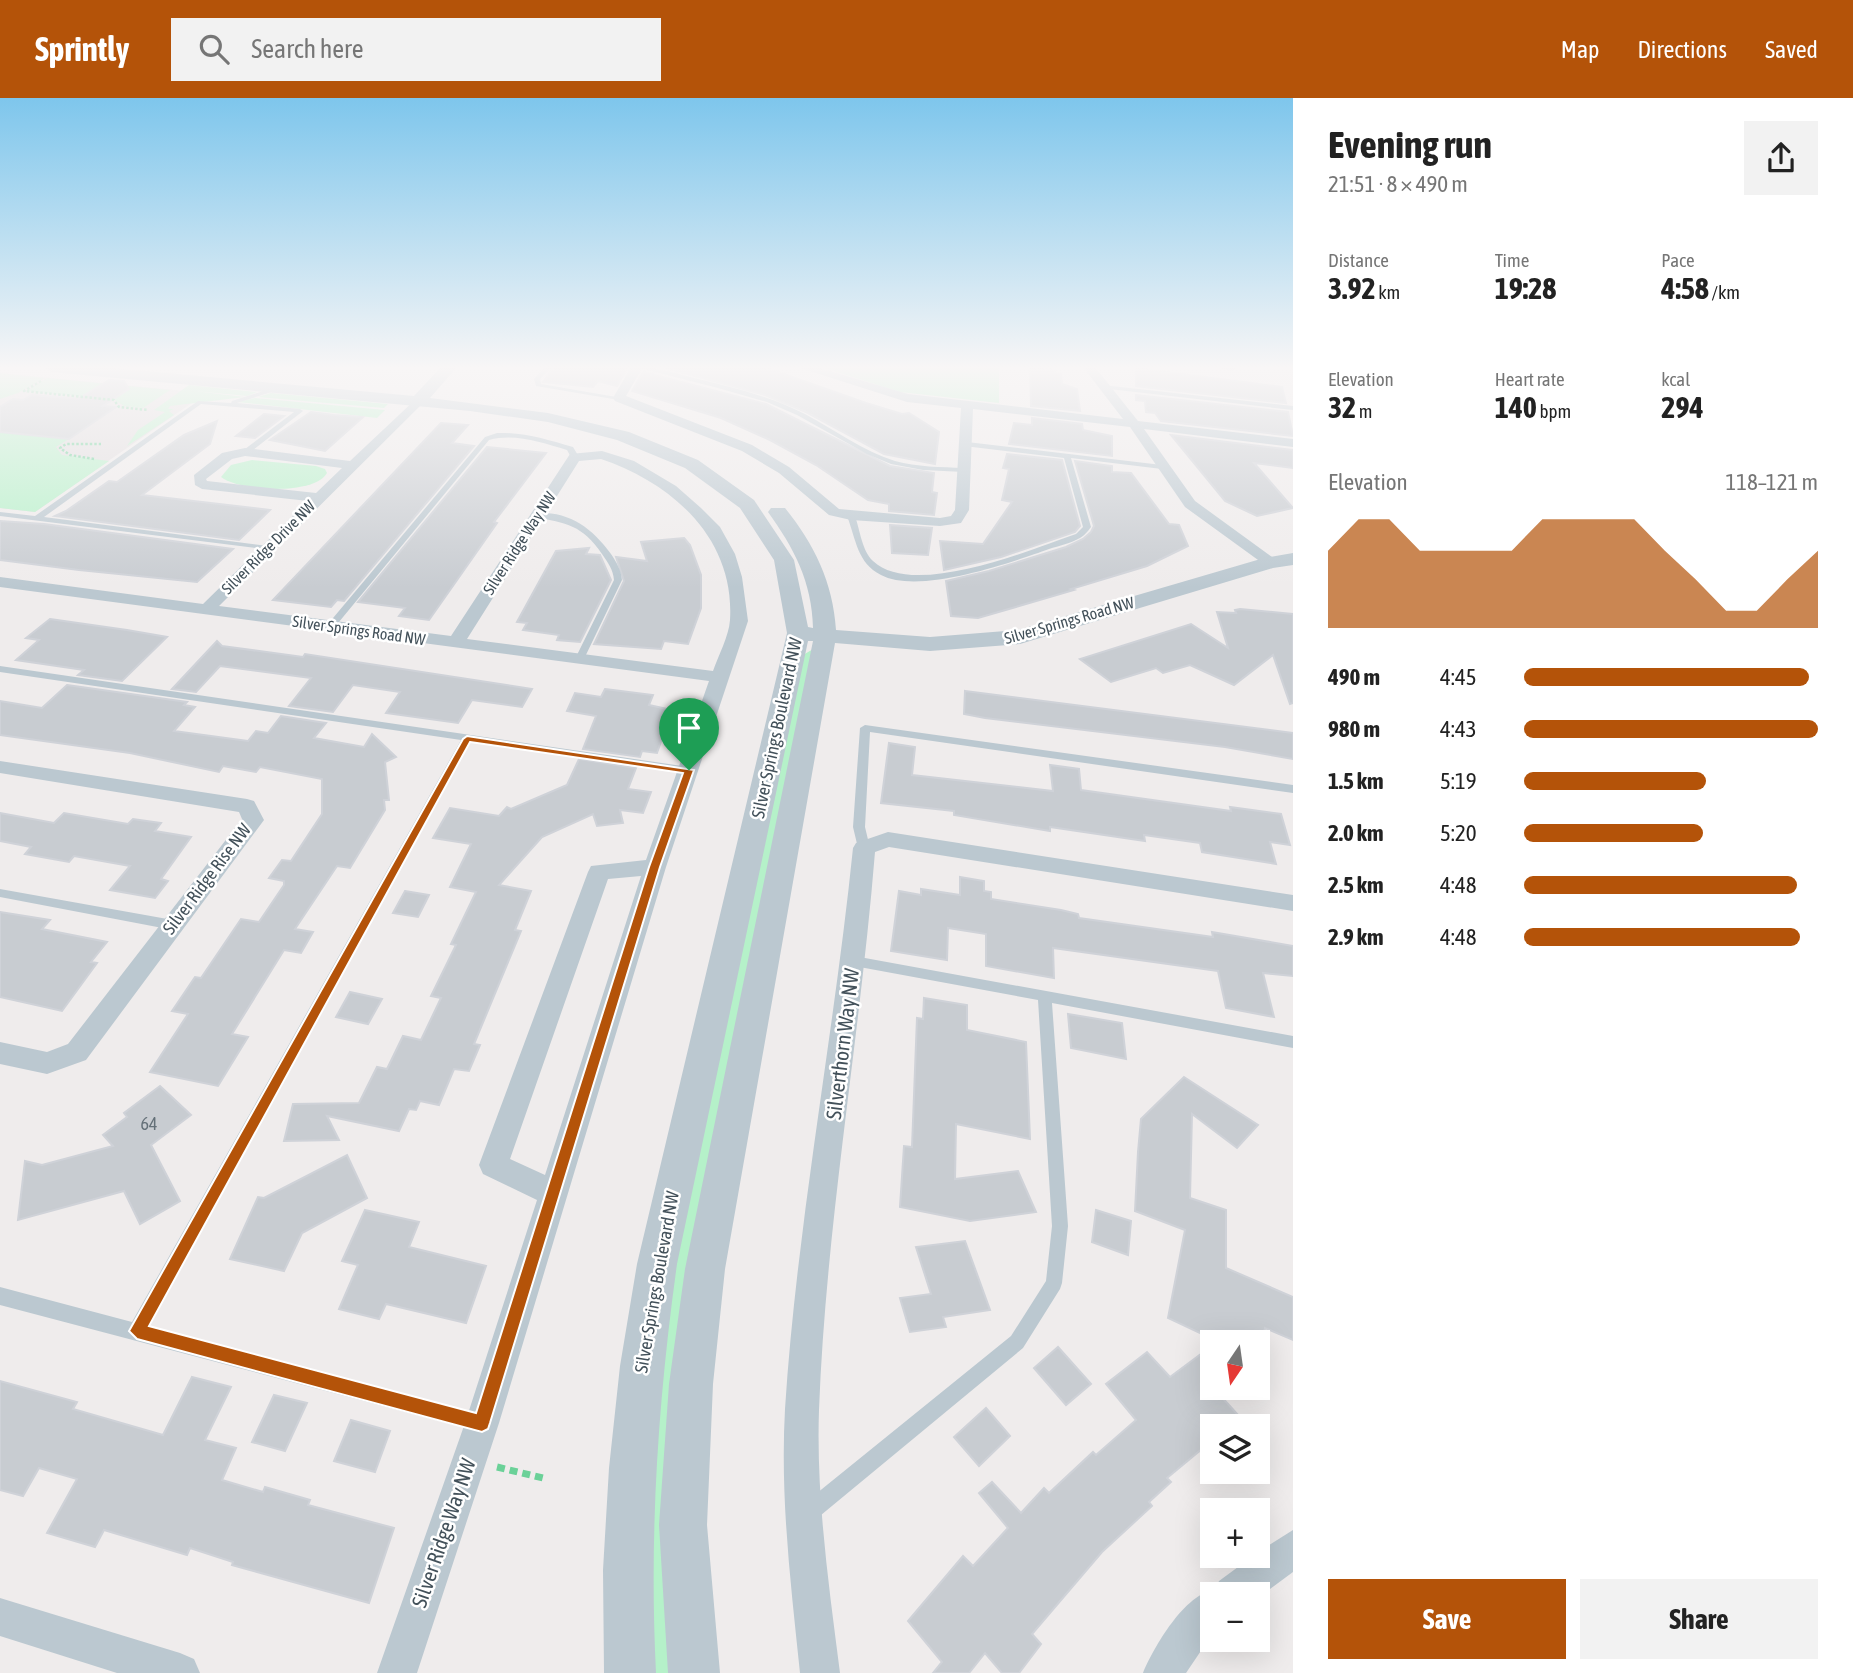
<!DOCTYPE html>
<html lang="en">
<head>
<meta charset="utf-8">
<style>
	body { margin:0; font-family:"Asap Condensed",sans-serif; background:#f2f2f2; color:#222; height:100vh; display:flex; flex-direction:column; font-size:26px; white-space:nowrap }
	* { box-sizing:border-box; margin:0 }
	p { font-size:23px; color:#767676 }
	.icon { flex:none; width:38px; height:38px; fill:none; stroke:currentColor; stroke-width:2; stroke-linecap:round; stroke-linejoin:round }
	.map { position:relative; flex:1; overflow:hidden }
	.details { display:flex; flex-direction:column; background:#fff; width:560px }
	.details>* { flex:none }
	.needle { width:46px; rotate:193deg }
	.tools { position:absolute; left:1200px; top:1232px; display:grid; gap:14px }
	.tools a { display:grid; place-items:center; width:70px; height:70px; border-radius:0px; background:#fff; box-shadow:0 7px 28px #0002; font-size:35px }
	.pin { position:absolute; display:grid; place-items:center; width:60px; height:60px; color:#fff; margin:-72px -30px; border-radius:50% 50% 50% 0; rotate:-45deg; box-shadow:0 0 7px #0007 }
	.pin .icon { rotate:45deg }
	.round { display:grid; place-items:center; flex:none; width:74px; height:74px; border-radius:0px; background:#f2f2f2 }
	.head { display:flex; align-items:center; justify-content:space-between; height:119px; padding:0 35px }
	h1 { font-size:38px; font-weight:700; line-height:52px }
	.metrics { display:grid; grid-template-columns:repeat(3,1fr); gap:10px; height:119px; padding:7px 35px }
	.metrics div { display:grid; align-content:center }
	.metrics b { font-size:30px; font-weight:700 }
	.metrics small { font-size:19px; font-weight:400 }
	.metrics p { font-size:19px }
	.chart { height:196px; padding:14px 35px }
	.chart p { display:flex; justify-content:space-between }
	.chart svg { width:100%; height:126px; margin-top:7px; fill:#b45309; opacity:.7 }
	.primary-button { display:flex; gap:14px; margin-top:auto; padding:14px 35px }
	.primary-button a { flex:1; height:80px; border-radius:0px; background:#b45309; color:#fff; font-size:28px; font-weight:700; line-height:80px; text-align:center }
	.primary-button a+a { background:#f2f2f2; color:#222 }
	ul { padding:0 35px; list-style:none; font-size:23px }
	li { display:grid; grid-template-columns:112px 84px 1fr; align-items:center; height:52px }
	li i { height:18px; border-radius:9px; background:#b45309 }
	header { display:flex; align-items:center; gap:42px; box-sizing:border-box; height:98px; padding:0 35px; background:#b45309; color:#fff }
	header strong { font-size:33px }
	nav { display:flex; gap:38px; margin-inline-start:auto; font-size:24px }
	.search { width:490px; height:63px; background:#f2f2f2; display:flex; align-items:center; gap:18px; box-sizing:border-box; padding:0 24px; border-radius:0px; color:#767676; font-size:26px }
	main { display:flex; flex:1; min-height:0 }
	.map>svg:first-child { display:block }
	.education { fill:#e0dcde }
	.green { fill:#b5f1c9 }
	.building { fill:#c8ccd1; stroke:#cfd2d8; stroke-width:2 }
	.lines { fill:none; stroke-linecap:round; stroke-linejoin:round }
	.path-far1 { stroke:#6bd198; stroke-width:2.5; stroke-dasharray:2.5 2; stroke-linecap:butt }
	.path { stroke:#6bd198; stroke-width:7; stroke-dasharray:8 5; stroke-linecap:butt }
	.service { fill:#bbc8d0; fill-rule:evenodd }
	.minor { fill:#bbc8d0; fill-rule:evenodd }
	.tertiary { fill:#bbc8d0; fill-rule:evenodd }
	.route { fill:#b45309; stroke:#fff; stroke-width:2; fill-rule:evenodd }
	.labels { text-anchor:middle; stroke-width:5; stroke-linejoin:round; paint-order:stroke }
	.far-street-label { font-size:16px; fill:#43515a; stroke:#fff }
	.street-label { font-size:18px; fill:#43515a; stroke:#fff }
	.near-number-label { font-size:18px; fill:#647078 }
	.near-street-label { font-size:21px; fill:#43515a; stroke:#fff }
</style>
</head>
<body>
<header>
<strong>Sprintly</strong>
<div class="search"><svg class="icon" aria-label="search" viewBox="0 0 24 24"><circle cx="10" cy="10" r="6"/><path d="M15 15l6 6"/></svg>Search here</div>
<nav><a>Map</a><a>Directions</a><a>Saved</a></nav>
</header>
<main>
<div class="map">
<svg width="1293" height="1575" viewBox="0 0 1293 1575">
	<rect width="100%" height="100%" fill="#efecec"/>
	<polygon class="education" points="0,275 206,295 35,414 0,410"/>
	<g class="green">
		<polygon points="821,269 999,269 999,305 900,294"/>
		<polygon points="0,275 45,280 18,295 0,301"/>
		<polygon points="47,280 170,292 143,310 124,308 113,301 26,293"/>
		<polygon points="189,287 257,294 247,298 194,293 245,299 170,308 168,311 174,311 169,313 174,317 127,348 138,332 165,314 154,312"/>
		<polygon points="271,295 388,306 384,310 258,299"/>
		<polygon points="255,300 385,312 377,320 238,304"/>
		<polygon points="0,333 69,341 56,349 62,357 109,363 35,414 0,410"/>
		<path d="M252,362L316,368L325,371L327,375C314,398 238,393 221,379L231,367Z"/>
		<polygon points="815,550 687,1208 675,1575 644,1575 652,1258 803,557"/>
	</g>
	<g class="building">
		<polygon points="554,269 628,269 617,288 598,283 593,289 543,284"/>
		<polygon points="662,269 764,269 866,305 902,316 909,315 939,334 935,366 884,356 806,314 765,297"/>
		<polygon points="1030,270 1055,272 1055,275 1061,276 1062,286 1077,291 1080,313 1031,308"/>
		<polygon points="1136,270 1282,289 1286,305 1136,288"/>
		<polygon points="643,274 766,306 890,368 934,375 932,394 937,395 934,417 889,413 889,406 868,402 816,367 770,342 721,320 632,293"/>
		<polygon points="109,282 124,283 129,291 103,308 116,309 69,341 0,334 0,309 13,301 23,302 32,297 78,301"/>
		<polygon points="1136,297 1288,314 1293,338 1161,323 1155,315 1146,314 1145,303 1136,302"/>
		<polygon points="311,314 334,317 363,319 325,353 270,342"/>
		<polygon points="264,316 284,318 255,340 236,338"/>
		<polygon points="1032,320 1082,326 1083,332 1112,338 1112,358 1009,346 1014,325 1032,327"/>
		<polygon points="217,323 210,346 142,397 270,412 239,442 55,418 66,413 109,383 117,384 184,337"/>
		<polygon points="441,325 468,327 452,345 474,348 344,503 337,502 331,509 273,502"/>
		<polygon points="1171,337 1293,352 1293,370 1254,365 1293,410 1257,418 1225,403"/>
		<polygon points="487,349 546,355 494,424 497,425 429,522 399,518 405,510 358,504"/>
		<polygon points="1007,356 1062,362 1080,428 1075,434 1001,459 944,472 940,443 983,446 1012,404 1002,402 1009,371 1003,370"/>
		<polygon points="1075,363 1112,368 1112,374 1131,375 1169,426 1179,427 1188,448 1147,468 1071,491 1074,492 978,520 951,518 946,483 989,473 1066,449 1083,441 1091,434 1094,428"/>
		<polygon points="0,423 44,426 233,451 197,484 79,472 0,462"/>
		<polygon points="890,427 932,430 928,457 892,455"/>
		<polygon points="684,440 690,447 701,477 701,510 688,546 664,543 661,551 594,546 624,483 616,459 647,463 641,444"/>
		<polygon points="589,450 586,456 600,457 611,482 580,544 557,542 559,537 523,532 527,525 517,524 556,453"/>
		<polygon points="1240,511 1293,516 1293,605 1290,606 1273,557 1234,587 1190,567 1163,575 1156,570 1111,584 1080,561 1191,526 1228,550 1217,514 1236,515 1235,512"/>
		<polygon points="50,521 127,532 167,539 122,583 78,577 84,572 16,562 39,542 26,540"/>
		<polygon points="217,543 222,548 303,559 305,556 532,591 522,609 472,602 458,625 386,615 400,594 353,587 333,614 289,608 311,580 220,568 196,594 172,591"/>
		<polygon points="67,587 187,604 184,607 195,609 174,633 248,643 256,633 268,635 281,618 326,625 314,640 364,649 372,636 396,659 385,664 389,702 384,702 385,712 350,770 337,768 295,831 313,834 301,855 284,852 232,936 248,939 218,988 150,974 188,916 172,913 195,879 201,880 241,821 259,824 284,787 284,783 269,780 282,762 291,763 322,716 322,681 260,669 256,674 223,668 219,674 130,655 0,637 0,603 42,610"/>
		<polygon points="605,591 653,597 649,607 672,612 657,655 642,653 640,659 583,651 596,618 567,613 575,595 601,599"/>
		<polygon points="965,593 1293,635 1293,661 1225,649 985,620 964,616"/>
		<polygon points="889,645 915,649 912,677 1053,693 1050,667 1079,671 1081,692 1231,713 1230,709 1281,716 1290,747 1270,744 1276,766 1202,754 1200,745 1144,737 1145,743 1050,729 1050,733 954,717 954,713 881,705"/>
		<polygon points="579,661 636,670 628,691 651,694 643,715 620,712 623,725 597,728 593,716 542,739 499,787 531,793 515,832 521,833 474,946 480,947 469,973 454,971 439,1007 420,1003 416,1012 409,1011 399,1033 327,1018 339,1042 284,1043 293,1006 359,1005 377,969 387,971 403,938 421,942 441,900 431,898 456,847 451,846 476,794 450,789 471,746 433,740 450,710 499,718 507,709 511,711 567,687"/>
		<polygon points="0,715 54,725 64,715 128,726 133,721 161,725 155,733 191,739 161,781 168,783 155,800 110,792 130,768 74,758 69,764 25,756 31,749 0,743"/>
		<polygon points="960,779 984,783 984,793 991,794 991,801 1061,812 1078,816 1079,820 1213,839 1212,834 1293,848 1293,878 1263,875 1274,919 1226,910 1218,873 1053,850 1054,880 986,868 986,836 948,830 947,862 891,853 899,793 921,797 921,791 960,797"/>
		<polygon points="405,793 429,797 418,819 393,815"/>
		<polygon points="0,814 50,822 42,831 107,844 91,864 97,865 62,913 0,899"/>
		<polygon points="350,894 382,901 368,926 336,919"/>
		<polygon points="924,900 967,907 967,932 1026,944 1030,1041 956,1026 955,1081 1018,1073 1036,1114 970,1123 900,1109 904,1048 912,1049 917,920 923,921"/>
		<polygon points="1068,916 1122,925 1126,961 1071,950"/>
		<polygon points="1184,979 1258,1027 1237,1050 1192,1016 1190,1100 1226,1112 1226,1170 1293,1199 1293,1242 1265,1230 1263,1244 1219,1244 1168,1220 1185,1132 1135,1113 1138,1054 1141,1021"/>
		<polygon points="160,988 191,1017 151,1047 180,1103 140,1126 124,1093 18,1122 25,1063 42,1067 113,1048 103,1037 127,1019 124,1015"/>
		<polygon points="347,1057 367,1100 302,1135 284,1173 230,1161 258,1099 264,1100"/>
		<polygon points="365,1112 419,1124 409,1149 486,1168 466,1225 386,1206 379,1221 339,1211 358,1167 342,1163"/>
		<polygon points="1096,1112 1131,1123 1128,1157 1092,1144"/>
		<polygon points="965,1143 990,1212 943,1219 946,1229 910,1234 900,1200 931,1196 916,1149"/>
		<polygon points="1213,1247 1213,1290 1224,1292 1219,1296 1248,1328 1213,1328 1213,1364 1202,1351 1167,1380 1171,1384 1149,1404 1152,1408 1102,1454 1032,1536 1041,1546 1019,1575 1002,1575 985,1555 969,1575 933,1575 942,1564 908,1523 963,1458 973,1468 1008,1430 979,1395 992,1384 1021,1415 1044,1390 1049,1395 1093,1354 1096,1357 1136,1322 1106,1286 1147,1254 1170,1279"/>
		<polygon points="1058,1249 1091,1286 1066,1307 1034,1270"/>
		<polygon points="192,1279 231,1289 205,1342 236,1350 222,1382 263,1394 265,1389 310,1402 308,1407 394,1430 369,1505 232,1467 233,1464 190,1450 187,1457 104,1432 95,1449 47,1435 77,1381 39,1370 23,1398 0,1392 0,1283 77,1304 73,1311 163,1337"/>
		<polygon points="274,1297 307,1305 285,1353 252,1344"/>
		<polygon points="986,1310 1010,1338 979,1368 954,1339"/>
		<polygon points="351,1322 390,1333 375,1374 334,1363"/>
	</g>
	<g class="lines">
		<g class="path-far1">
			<polyline points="41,283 24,293 114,302 119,309 148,312"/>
			<polyline points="94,361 70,357 60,350 66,346 101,346"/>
		</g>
		<polyline class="path" points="497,1369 547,1381"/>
		<g class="service">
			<polygon points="545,269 552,269 540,281 541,286 622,300 619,302 536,288 534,281"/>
			<path d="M636,269C656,269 675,275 694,280C732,289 770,298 805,316C835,332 863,353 895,363C917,369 941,369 964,370L968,372L964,374L923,372L891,366L867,356L797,317L767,304L718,290Z"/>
			<polygon points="1102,287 1293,308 1293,312 1100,290 1099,289"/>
			<polygon points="276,289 278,290 278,292 237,305 300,311 303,313 248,356 241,354 294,314 201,306 44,419 268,448 271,448 271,452 0,418 0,414 35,418 198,303 231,305 232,303"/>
			<path d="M497,335C524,334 548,342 573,349L579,359L572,361L567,352C542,345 516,335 489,342L334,530H328V526L485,339Z"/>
			<path d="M967,344L1162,367L1166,369L1162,371L1071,360L1091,429C1088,433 1084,438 1080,440C1071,445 1059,448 1049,451C1010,465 919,497 881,477C857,465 856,441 847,418L848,416L855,418C860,432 862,453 873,463C913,501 1030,452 1076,436L1083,429L1064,360L964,348V344Z"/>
			<path d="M534,415C569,413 591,429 611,456C617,465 621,472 622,482L583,563H577L575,561L614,482C613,471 608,465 602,456C582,427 567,425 534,419Z"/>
			<polygon points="0,568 689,669 694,672 689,675 471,643 149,1229 481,1316 488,1318 490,1325 488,1332 481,1334 0,1207 0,1189 132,1224 461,642 0,574"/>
			<polygon points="865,627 1293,687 1293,695 870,634 865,729 870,750 864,754 858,750 853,729 860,630"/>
			<polygon points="0,791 173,822 177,824 179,827 177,830 173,832 0,799"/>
			<polygon points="854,858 1293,938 1293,950 1052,905 1068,1128 1062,1185 1060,1191 1023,1250 815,1422 808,1425 801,1422 798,1415 801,1408 1011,1238 1046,1183 1052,1128 1038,902 854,868 849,867 847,863 849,859"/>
		</g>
		<g class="minor">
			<polygon points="631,269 643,269 626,298 752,347 789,369 839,411 940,420 951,418 955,412 961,310 907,304 797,269 816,269 908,296 1123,321 1083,269 1095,269 1138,323 1293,341 1293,349 1144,331 1195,403 1279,464 1271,469 1265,467 1185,409 1130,329 973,311 969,412 961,425 940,428 851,422 829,417 779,375 742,353 615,303 613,300"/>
			<polygon points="1216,269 1237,269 1238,270 1232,273"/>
			<path d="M417,300L421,301V307L219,508L451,538L570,356L602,353L634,363L676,388L701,410L720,429L735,456L742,479L748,523L666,769L499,1325L417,1575H377L465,1325L537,1102L483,1076L479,1067L588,774L591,768L646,762L709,583L0,489V479L203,506L308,403L202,391L195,387L194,377L222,355L245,350L350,363ZM245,358L342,370L316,395L207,383L206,381L232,361ZM601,361C672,385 735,440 730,522C729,538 718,558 713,573L467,541L579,363ZM641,778L545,1077L510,1061L608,781Z"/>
			<polygon points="0,663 247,701 254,703 264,722 86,962 47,976 0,966 0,944 47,954 68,946 242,721 239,714 0,675"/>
			<path d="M888,734L1293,797V813L889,749L875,754C860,940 826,1125 819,1312C816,1400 829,1488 840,1575H800C791,1488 780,1400 785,1311C797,1124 834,937 853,750L856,745Z"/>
			<path d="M1293,1432V1474L1258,1500V1496H1213V1535L1186,1575H1143C1154,1549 1185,1495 1215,1492L1219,1483L1253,1458H1258V1454Z"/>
			<polygon points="0,1500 180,1555 194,1561 200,1575 117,1575 0,1538"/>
		</g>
		<path class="tertiary" d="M44,269H102L414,298L441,269H457L430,300L548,315L629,334L698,362L754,402L794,462L808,529L813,530C812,484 794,450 768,414L771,410H785C814,446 833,484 836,532L930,539L1018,532L1264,460L1293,455V467L1273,470L1020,546L930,553L835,545L725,1171L713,1286L707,1427L720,1575H668L659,1427L669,1286L685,1171L813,543H808L677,1166C658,1302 649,1437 656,1575H604L603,1472L609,1370L620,1268L637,1166L787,535L774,462L740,410L685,370L617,342L548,324L470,313L51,274Z"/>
	</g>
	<linearGradient id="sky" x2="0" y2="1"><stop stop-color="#7ec6ec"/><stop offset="0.55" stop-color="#f8f6f6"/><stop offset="1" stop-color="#f8f6f6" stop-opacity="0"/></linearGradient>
	<rect width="1293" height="490" fill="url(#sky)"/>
	<path class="route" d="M467,638L694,672L660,769L490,1325L488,1331L482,1334L137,1241L129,1233L463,641ZM470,644L683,675L649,769L476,1315L149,1228Z"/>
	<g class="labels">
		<g class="far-street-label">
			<text transform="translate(519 445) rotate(-57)" y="6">Silver Ridge Way NW</text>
			<text transform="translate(268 449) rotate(-45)" y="6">Silver Ridge Drive NW</text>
			<text transform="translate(1069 522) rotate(-16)" y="6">Silver Springs Road NW</text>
			<text transform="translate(359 532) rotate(8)" y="6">Silver Springs Road NW</text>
		</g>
		<g class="street-label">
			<text transform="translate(777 630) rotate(-78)" y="6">Silver Springs Boulevard NW</text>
			<text transform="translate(207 781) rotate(-53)" y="6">Silver Ridge Rise NW</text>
			<text transform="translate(657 1184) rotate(-80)" y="6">Silver Springs Boulevard NW</text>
		</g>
		<g class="near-number-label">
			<text x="149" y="1032">64</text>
		</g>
		<g class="near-street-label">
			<text transform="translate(843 946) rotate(-83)" y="7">Silverthorn Way NW</text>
			<text transform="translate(444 1435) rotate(-71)" y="7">Silver Ridge Way NW</text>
		</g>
	</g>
</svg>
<div class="tools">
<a><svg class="needle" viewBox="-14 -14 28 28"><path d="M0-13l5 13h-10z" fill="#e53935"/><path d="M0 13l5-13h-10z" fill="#767676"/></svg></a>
<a><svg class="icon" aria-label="layers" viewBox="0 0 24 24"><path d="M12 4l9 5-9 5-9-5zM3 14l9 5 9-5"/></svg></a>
<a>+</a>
<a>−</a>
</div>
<div class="pin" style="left:689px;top:672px;background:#1e9e55"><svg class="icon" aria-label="arrive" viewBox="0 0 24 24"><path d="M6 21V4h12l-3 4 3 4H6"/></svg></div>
</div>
<section class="details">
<div class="head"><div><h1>Evening run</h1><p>21:51 · 8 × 490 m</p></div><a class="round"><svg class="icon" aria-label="share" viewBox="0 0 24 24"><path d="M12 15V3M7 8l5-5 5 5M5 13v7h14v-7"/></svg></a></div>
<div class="metrics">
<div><p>Distance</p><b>3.92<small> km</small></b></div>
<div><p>Time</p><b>19:28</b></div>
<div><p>Pace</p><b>4:58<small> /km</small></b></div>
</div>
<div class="metrics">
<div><p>Elevation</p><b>32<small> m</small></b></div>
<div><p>Heart rate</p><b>140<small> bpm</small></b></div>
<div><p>kcal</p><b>294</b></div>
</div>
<div class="chart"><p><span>Elevation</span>118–121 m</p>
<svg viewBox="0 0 160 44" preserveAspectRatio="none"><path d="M0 44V17L10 6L20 6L30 17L40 17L50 17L60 17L70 6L80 6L90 6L100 6L110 17L120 27L130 38L140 38L150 27L160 17V44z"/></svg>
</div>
<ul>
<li><b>490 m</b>4:45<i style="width:97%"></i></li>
<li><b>980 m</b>4:43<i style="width:100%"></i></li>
<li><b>1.5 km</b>5:19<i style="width:62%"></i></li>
<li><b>2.0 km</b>5:20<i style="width:61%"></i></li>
<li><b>2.5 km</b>4:48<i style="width:93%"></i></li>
<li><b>2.9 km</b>4:48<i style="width:94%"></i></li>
</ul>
<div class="primary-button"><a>Save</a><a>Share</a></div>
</section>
</main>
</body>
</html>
